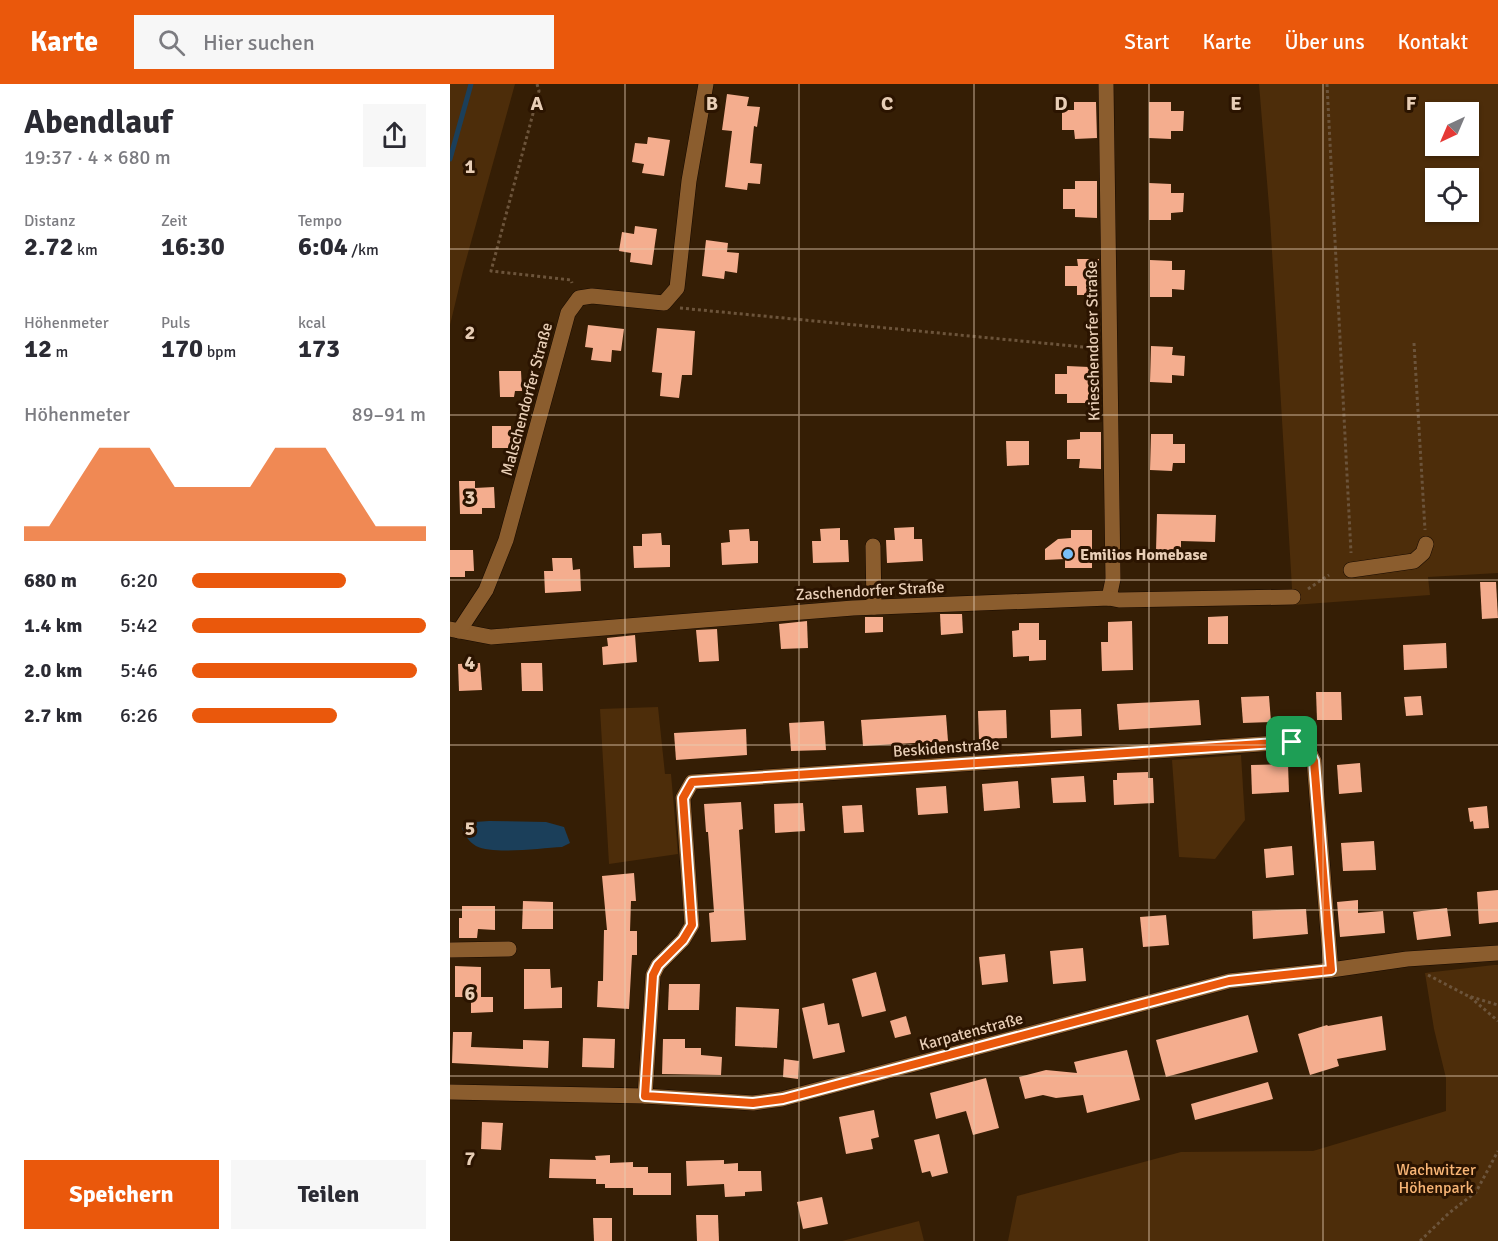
<!DOCTYPE html>
<html lang="de">
<head>
<meta charset="utf-8">
<style>
	body { margin:0; font-family:Signika,sans-serif; background:#f7f7f7; color:#2b2b33; height:100vh; display:flex; flex-direction:column; font-size:22px; white-space:nowrap }
	* { box-sizing:border-box; margin:0 }
	p { font-size:20px; color:#7c7c81 }
	.icon { flex:none; width:33px; height:33px; fill:none; stroke:currentColor; stroke-width:2; stroke-linecap:round; stroke-linejoin:round }
	.map { position:relative; flex:1; overflow:hidden }
	.drawer { display:flex; flex-direction:column; background:#fff; width:450px }
	.drawer>* { flex:none }
	.needle { width:39px; rotate:224deg }
	.tools { position:absolute; left:975px; top:18px; display:grid; gap:12px }
	.tools a { display:grid; place-items:center; width:54px; height:54px; border-radius:0px; background:#fff; box-shadow:0 2px 4px #0004; font-size:30px }
	.pin { position:absolute; display:grid; place-items:center; width:51px; height:51px; color:#fff; margin:-26px; border-radius:12px; box-shadow:0 3px 9px #0006 }
	.round { display:grid; place-items:center; flex:none; width:63px; height:63px; border-radius:0px; background:#f7f7f7 }
	.overview { display:flex; align-items:center; justify-content:space-between; height:102px; padding:0 24px }
	h1 { font-size:33px; font-weight:700; line-height:45px }
	.figures { display:grid; grid-template-columns:repeat(3,1fr); gap:9px; height:102px; padding:6px 24px }
	.figures div { display:grid; align-content:center }
	.figures b { font-size:26px; font-weight:700 }
	.figures small { font-size:16px; font-weight:400 }
	.figures p { font-size:16px }
	.chart { height:168px; padding:12px 24px }
	.chart p { display:flex; justify-content:space-between }
	.chart svg { width:100%; height:108px; margin-top:6px; fill:#ea580c; opacity:.7 }
	.cta { display:flex; gap:12px; margin-top:auto; padding:12px 24px }
	.cta a { flex:1; height:69px; border-radius:0px; background:#ea580c; color:#fff; font-size:24px; font-weight:700; line-height:69px; text-align:center }
	.cta a+a { background:#f7f7f7; color:#2b2b33 }
	ul { padding:0 24px; list-style:none; font-size:20px }
	li { display:grid; grid-template-columns:96px 72px 1fr; align-items:center; height:45px }
	li i { height:15px; border-radius:8px; background:#ea580c }
	header { display:flex; align-items:center; gap:36px; box-sizing:border-box; height:84px; padding:0 30px; background:#ea580c; color:#fff }
	header strong { font-size:28px }
	nav { display:flex; gap:33px; margin-inline-start:auto; font-size:21px }
	.search { width:420px; height:54px; background:#f7f7f7; display:flex; align-items:center; gap:15px; box-sizing:border-box; padding:0 21px; border-radius:0px; color:#7c7c81; font-size:22px }
	main { display:flex; flex:1; min-height:0 }
	.map>svg:first-child { display:block }
	.green { fill:#4d2d0a; fill-rule:evenodd }
	.water { fill:#1b3f5a }
	.lines { fill:none; stroke-linecap:round; stroke-linejoin:round }
	.stream { stroke:#1b3f5a; stroke-width:5 }
	.building { fill:#f4ad8e }
	.minor-casing { stroke:#170a00; stroke-width:16 }
	.path { stroke:#6c543b; stroke-width:3; stroke-dasharray:3 3; stroke-linecap:butt }
	.minor { stroke:#8b5d2e; stroke-width:15 }
	.route-casing { stroke:#fff; stroke-width:12 }
	.route { stroke:#ea580c; stroke-width:8 }
	.grid { fill:none; stroke:#e8ceb6; stroke-width:1.5; stroke-opacity:0.55 }
	.poi-dot { fill:#79bff8; stroke:#2b1400; stroke-width:2 }
	.labels { text-anchor:middle; stroke-width:6; stroke-linejoin:round; paint-order:stroke }
	.street-label { font-size:16px; fill:#e8ceb6; stroke:#2b1400 }
	.poi-label { font-size:16px; font-weight:bold; fill:#e8ceb6; stroke:#2b1400; text-anchor:start }
	.park-label { font-size:16px; fill:#f8b575; stroke:#2b1400 }
	.grid-label { font-size:20px; text-anchor:middle; font-weight:bold; fill:#e8ceb6; stroke:#2b1400; stroke-width:6; stroke-linejoin:round; paint-order:stroke }
</style>
</head>
<body>
<header>
<strong>Karte</strong>
<div class="search"><svg class="icon" aria-label="search" viewBox="0 0 24 24"><circle cx="10" cy="10" r="6"/><path d="M15 15l6 6"/></svg>Hier suchen</div>
<nav><a>Start</a><a>Karte</a><a>Über uns</a><a>Kontakt</a></nav>
</header>
<main>
<section class="drawer">
<div class="overview"><div><h1>Abendlauf</h1><p>19:37 · 4 × 680 m</p></div><a class="round"><svg class="icon" aria-label="share" viewBox="0 0 24 24"><path d="M12 15V3M7 8l5-5 5 5M5 13v7h14v-7"/></svg></a></div>
<div class="figures">
<div><p>Distanz</p><b>2.72<small> km</small></b></div>
<div><p>Zeit</p><b>16:30</b></div>
<div><p>Tempo</p><b>6:04<small> /km</small></b></div>
</div>
<div class="figures">
<div><p>Höhenmeter</p><b>12<small> m</small></b></div>
<div><p>Puls</p><b>170<small> bpm</small></b></div>
<div><p>kcal</p><b>173</b></div>
</div>
<div class="chart"><p><span>Höhenmeter</span>89–91 m</p>
<svg viewBox="0 0 160 44" preserveAspectRatio="none"><path d="M0 44V38L10 38L20 22L30 6L40 6L50 6L60 22L70 22L80 22L90 22L100 6L110 6L120 6L130 22L140 38L150 38L160 38V44z"/></svg>
</div>
<ul>
<li><b>680 m</b>6:20<i style="width:66%"></i></li>
<li><b>1.4 km</b>5:42<i style="width:100%"></i></li>
<li><b>2.0 km</b>5:46<i style="width:96%"></i></li>
<li><b>2.7 km</b>6:26<i style="width:62%"></i></li>
</ul>
<div class="cta"><a>Speichern</a><a>Teilen</a></div>
</section>
<div class="map">
<svg width="1048" height="1157" viewBox="0 0 1048 1157">
	<rect width="100%" height="100%" fill="#351e05"/>
	<g class="green">
		<polygon points="0,0 65,0 13,187 0,241"/>
		<path d="M809,0H1048V489L978,493L980,511L843,521L820,134ZM986,28H1018V62H986ZM986,94H1018V128H986Z"/>
		<polygon points="208,623 215,690 221,690 228,770 159,780 150,625"/>
		<polygon points="791,671 795,736 765,775 729,773 722,676"/>
		<polygon points="1044,881 1048,881 1048,1157 558,1157 567,1112 731,1068 863,1067 996,1027 996,994 984,945 975,889"/>
		<polygon points="469,1137 474,1157 392,1157"/>
	</g>
	<path class="water" d="M39,737L96,738L114,743L120,759L112,763C91,764 44,771 26,762C19,758 15,751 12,744L25,738Z"/>
	<g class="lines">
		<polyline class="stream" points="0,75 21,0"/>
	</g>
	<g class="building">
		<polygon points="277,10 299,13 297,22 310,23 307,43 304,42 300,79 312,80 310,100 298,99 297,106 275,103 282,47 272,46"/>
		<polygon points="624,18 646,18 647,54 625,55 624,46 612,46 612,26 624,26"/>
		<polygon points="699,18 721,18 721,27 734,27 733,47 721,47 721,55 699,54"/>
		<polygon points="198,53 220,56 214,92 192,89 194,80 182,78 185,59 197,60"/>
		<polygon points="625,97 647,97 647,134 625,133 625,125 613,125 613,105 625,105"/>
		<polygon points="699,99 721,100 721,109 734,109 733,128 721,129 721,136 699,136"/>
		<polygon points="185,142 207,145 202,181 180,178 181,169 169,167 172,148 184,150"/>
		<polygon points="256,156 278,159 277,168 289,169 287,189 275,187 274,195 252,192"/>
		<polygon points="627,175 649,175 649,211 627,211 627,202 615,202 615,182 628,182"/>
		<polygon points="700,176 722,177 722,186 735,186 734,206 722,205 722,213 700,213"/>
		<polygon points="138,241 174,245 171,267 162,266 161,278 141,276 143,264 135,263"/>
		<polygon points="207,244 245,247 242,291 232,291 229,314 210,312 212,289 202,288"/>
		<polygon points="701,262 723,263 722,271 735,272 734,292 722,291 722,299 700,298"/>
		<polygon points="617,282 639,283 639,319 617,319 617,310 605,310 605,290 617,290"/>
		<polygon points="49,287 71,287 72,307 65,307 64,313 50,313"/>
		<rect x="42" y="342" width="19" height="22"/>
		<polygon points="630,348 651,348 651,385 629,384 630,375 617,375 617,356 630,355"/>
		<polygon points="701,350 723,350 723,360 735,360 735,379 723,379 722,387 700,386"/>
		<polygon points="556,357 579,357 579,381 557,382"/>
		<polygon points="9,397 25,397 25,404 44,403 45,424 32,424 32,430 10,430"/>
		<polygon points="707,430 766,431 765,458 731,457 731,467 706,467"/>
		<polygon points="464,443 464,455 472,455 473,477 437,479 436,456 445,456 444,444"/>
		<polygon points="390,444 390,456 398,456 399,478 363,479 362,457 371,457 370,445"/>
		<polygon points="299,445 300,457 308,457 308,479 272,481 271,459 280,458 279,446"/>
		<polygon points="621,446 642,446 642,484 615,484 615,475 595,476 595,465 608,455 621,454"/>
		<polygon points="211,449 212,461 220,461 220,483 184,484 183,462 192,462 192,450"/>
		<polygon points="0,466 23,466 24,487 15,487 15,493 0,493"/>
		<polygon points="102,474 122,474 123,486 130,485 131,507 95,509 94,487 103,487"/>
		<polygon points="1030,498 1046,498 1048,534 1032,535"/>
		<polygon points="490,530 512,530 513,549 491,551"/>
		<polygon points="778,532 778,560 758,560 758,533"/>
		<polygon points="415,533 433,533 433,548 415,549"/>
		<polygon points="357,537 358,564 331,565 329,540"/>
		<polygon points="682,537 683,586 652,587 651,558 658,558 658,538"/>
		<polygon points="569,539 589,539 589,556 596,556 596,576 579,577 579,572 563,573 562,547 569,546"/>
		<polygon points="267,545 269,577 249,578 246,546"/>
		<polygon points="185,551 187,578 153,581 152,563 158,562 157,554"/>
		<polygon points="996,559 997,584 954,586 953,561"/>
		<polygon points="30,579 32,606 9,607 8,580"/>
		<polygon points="71,579 92,579 93,607 72,607"/>
		<polygon points="866,608 891,608 892,636 867,636"/>
		<polygon points="819,612 821,638 793,639 791,613"/>
		<polygon points="971,612 973,631 956,632 954,613"/>
		<polygon points="749,616 751,641 669,646 667,620"/>
		<polygon points="631,625 632,652 601,654 600,626"/>
		<polygon points="556,626 557,654 529,655 528,627"/>
		<polygon points="496,631 498,657 413,662 411,636"/>
		<polygon points="374,637 376,666 341,667 339,639"/>
		<polygon points="296,645 297,671 226,676 224,649"/>
		<polygon points="910,679 912,708 889,710 887,681"/>
		<polygon points="838,680 839,708 802,710 801,681"/>
		<polygon points="698,688 698,694 703,694 704,719 664,721 663,696 667,696 667,689"/>
		<polygon points="634,692 636,718 603,719 601,694"/>
		<polygon points="568,697 570,724 534,727 532,700"/>
		<polygon points="496,702 498,729 468,731 466,704"/>
		<polygon points="291,718 293,745 289,746 296,856 261,858 259,829 264,828 258,748 256,748 254,720"/>
		<polygon points="353,719 355,747 325,749 324,720"/>
		<polygon points="412,721 414,748 394,749 392,722"/>
		<polygon points="1037,722 1039,744 1024,745 1023,737 1020,738 1018,724"/>
		<polygon points="924,757 926,786 893,787 891,759"/>
		<polygon points="842,762 844,791 816,794 814,765"/>
		<polygon points="184,789 186,817 181,817 180,847 187,847 187,871 182,871 179,925 147,923 148,897 153,897 154,846 157,846 152,792"/>
		<polygon points="1048,806 1048,838 1029,840 1027,808"/>
		<polygon points="908,816 908,829 933,827 935,849 890,853 887,818"/>
		<polygon points="73,817 103,818 103,845 72,845"/>
		<polygon points="12,822 45,822 45,846 28,845 27,854 9,854 9,834 12,834"/>
		<polygon points="997,824 1001,852 967,856 963,828"/>
		<polygon points="856,825 858,850 803,855 802,827"/>
		<polygon points="716,831 719,861 693,863 690,833"/>
		<polygon points="633,864 636,897 603,900 600,867"/>
		<polygon points="555,870 558,898 532,901 529,873"/>
		<polygon points="5,882 31,883 31,913 5,913"/>
		<polygon points="74,885 100,885 101,904 112,903 112,924 74,925"/>
		<polygon points="426,888 436,927 412,933 402,895"/>
		<polygon points="219,900 250,900 249,926 218,926"/>
		<polygon points="21,913 43,913 43,928 21,929"/>
		<polygon points="374,919 378,941 389,939 395,968 363,975 352,924"/>
		<polygon points="286,923 329,925 327,964 285,962"/>
		<polygon points="798,931 808,968 716,993 706,956"/>
		<polygon points="456,932 461,950 445,954 440,937"/>
		<polygon points="932,932 936,966 887,975 889,982 860,991 848,950 877,941 878,942"/>
		<polygon points="3,948 22,948 21,963 73,965 73,956 99,957 98,984 2,979"/>
		<polygon points="133,954 165,955 164,984 132,983"/>
		<polygon points="213,955 235,955 235,964 251,964 251,971 272,973 271,991 212,990"/>
		<polygon points="677,966 690,1016 637,1029 633,1011 606,1014 593,1011 575,1015 569,993 596,986 627,989 624,978"/>
		<polygon points="334,975 349,977 348,995 333,993"/>
		<polygon points="536,994 549,1044 523,1051 516,1027 486,1035 480,1009"/>
		<polygon points="818,998 823,1015 745,1036 741,1020"/>
		<polygon points="424,1026 429,1053 421,1055 423,1065 396,1070 389,1033"/>
		<polygon points="32,1038 53,1039 51,1066 31,1065"/>
		<polygon points="489,1050 498,1089 482,1093 480,1087 472,1089 464,1056"/>
		<polygon points="160,1071 160,1079 183,1078 183,1083 198,1083 198,1089 221,1089 221,1111 183,1111 183,1104 155,1104 155,1100 146,1100 146,1095 99,1094 100,1075 146,1076 145,1072"/>
		<polygon points="274,1076 274,1080 288,1079 288,1087 311,1087 312,1107 295,1108 295,1112 275,1113 274,1100 237,1102 236,1077"/>
		<polygon points="372,1113 378,1140 353,1145 347,1118"/>
		<polygon points="246,1131 268,1131 269,1157 247,1157"/>
		<polygon points="143,1134 162,1134 162,1157 144,1157"/>
	</g>
	<g class="lines">
		<g class="minor-casing">
			<g id="minor">
				<polyline points="656,0 663,495 659,514"/>
				<polyline points="423,462 424,523"/>
				<polyline points="901,486 964,477 973,469 976,460"/>
				<polyline points="0,545 41,553 403,524 659,514 669,516 843,513"/>
				<polyline points="9,547 36,506 56,456 118,229 129,214 142,212 214,219 227,204 239,97 256,0"/>
				<polyline points="0,866 59,865"/>
				<polyline points="0,1008 195,1012 303,1019 332,1015 779,897 881,886 957,875 1048,869"/>
				<polyline points="195,1012 203,891 208,881 233,856 242,841 233,714 242,698 842,658 857,663 864,677 881,886"/>
			</g>
		</g>
		<g class="path">
			<polyline points="87,0 89,7 41,187 121,196 122,199"/>
			<polyline points="877,0 901,469"/>
			<polyline points="230,224 644,264"/>
			<polyline points="964,259 975,446"/>
			<polyline points="858,505 879,491"/>
			<polyline points="978,891 1018,912 1048,921"/>
			<polyline points="1020,913 1048,937"/>
			<polyline points="970,1157 999,1129 1026,1108 1048,1067"/>
		</g>
		<use href="#minor" class="minor"/>
	</g>
	<g class="lines">
		<g class="route-casing">
			<polygon id="route" points="842,658 857,663 864,677 881,886 779,897 333,1015 303,1019 195,1012 203,891 208,881 233,856 242,841 233,714 242,698"/>
		</g>
		<use href="#route" class="route"/>
	</g>
	<path class="grid" d="M175,0V1157M349,0V1157M524,0V1157M699,0V1157M873,0V1157M0,165H1048M0,331H1048M0,496H1048M0,661H1048M0,826H1048M0,992H1048"/>
	<circle class="poi-dot" cx="618" cy="470" r="6"/>
	<g class="labels">
		<g class="street-label">
			<text transform="translate(642 257) rotate(-91)" y="6">Krieschendorfer Straße</text>
			<text transform="translate(76 315) rotate(-75)" y="6">Malschendorfer Straße</text>
			<text transform="translate(420 506) rotate(-3)" y="6">Zaschendorfer Straße</text>
			<text transform="translate(496 663) rotate(-4)" y="6">Beskidenstraße</text>
			<text transform="translate(521 947) rotate(-15)" y="6">Karpatenstraße</text>
		</g>
		<g class="poi-label">
			<text x="630" y="476">Emilios Homebase</text>
		</g>
		<g class="park-label">
			<text x="986" y="1091">Wachwitzer<tspan x="986" dy="18">Höhenpark</tspan></text>
		</g>
	</g>
	<g class="grid-label">
		<text x="87" y="26">A</text>
		<text x="262" y="26">B</text>
		<text x="437" y="26">C</text>
		<text x="611" y="26">D</text>
		<text x="786" y="26">E</text>
		<text x="961" y="26">F</text>
		<text x="20" y="89">1</text>
		<text x="20" y="255">2</text>
		<text x="20" y="420">3</text>
		<text x="20" y="585">4</text>
		<text x="20" y="751">5</text>
		<text x="20" y="916">6</text>
		<text x="20" y="1081">7</text>
	</g>
</svg>
<div class="tools">
<a><svg class="needle" viewBox="-14 -14 28 28"><path d="M0-13l5 13h-10z" fill="#e53935"/><path d="M0 13l5-13h-10z" fill="#7c7c81"/></svg></a>
<a><svg class="icon" aria-label="locate" viewBox="0 0 24 24"><circle cx="12" cy="12" r="6"/><path d="M12 2v4M12 18v4M2 12h4M18 12h4"/></svg></a>
</div>
<div class="pin" style="left:842px;top:658px;background:#1e9e55"><svg class="icon" aria-label="arrive" viewBox="0 0 24 24"><path d="M6 21V4h12l-3 4 3 4H6"/></svg></div>
</div>
</main>
</body>
</html>
